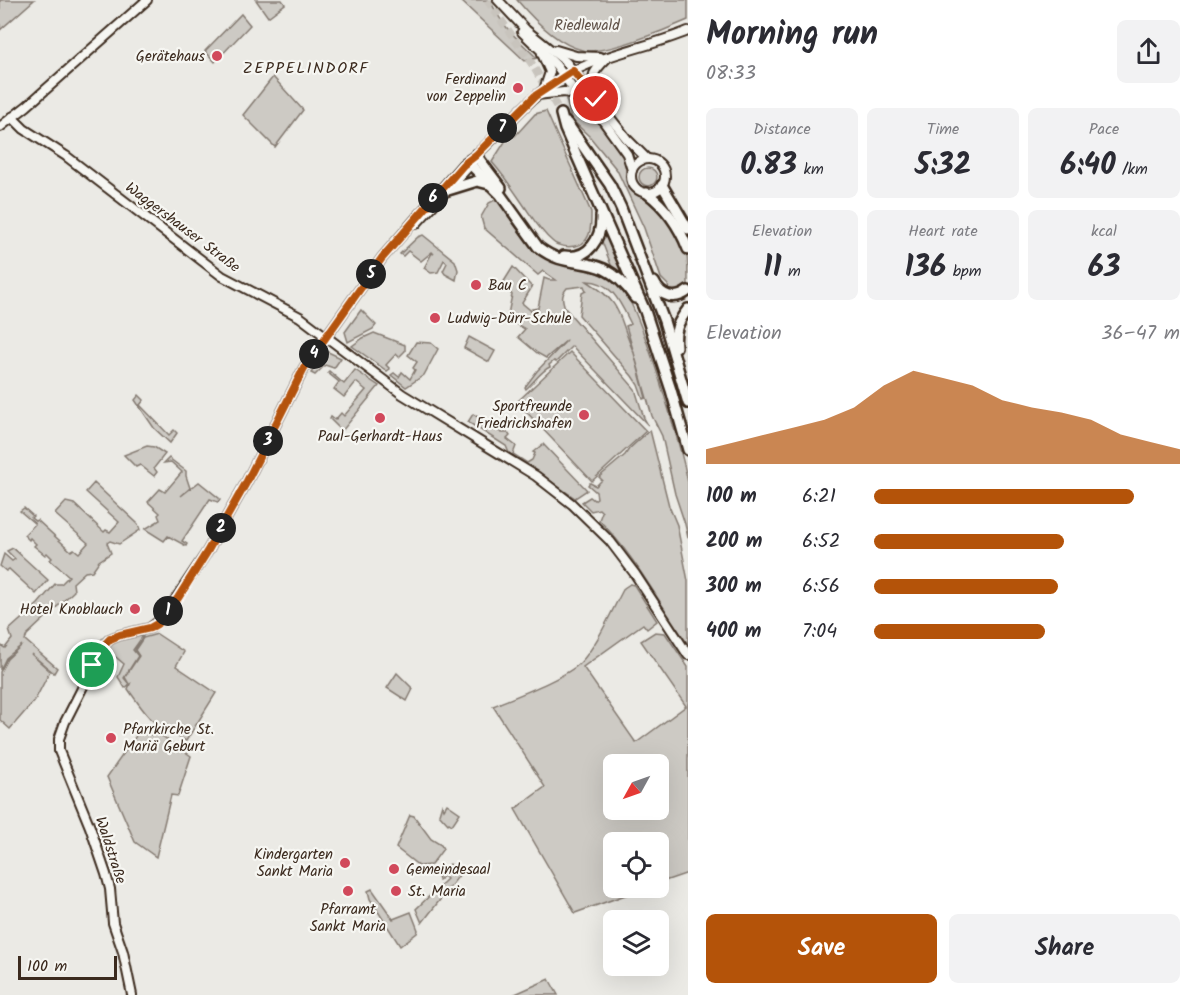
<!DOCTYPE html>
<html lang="en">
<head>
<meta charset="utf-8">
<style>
	body { margin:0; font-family:Kalam,sans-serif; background:#f2f2f3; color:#2b2b33; height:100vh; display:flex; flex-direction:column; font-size:22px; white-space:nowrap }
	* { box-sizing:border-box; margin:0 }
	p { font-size:20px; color:#7c7c81 }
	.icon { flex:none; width:33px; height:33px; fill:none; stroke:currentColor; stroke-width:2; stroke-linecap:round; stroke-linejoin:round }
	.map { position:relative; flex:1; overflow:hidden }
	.sheet { display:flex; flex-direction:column; background:#fff; width:510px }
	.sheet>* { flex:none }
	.needle { width:39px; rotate:230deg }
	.controls { position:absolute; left:603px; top:754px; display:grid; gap:12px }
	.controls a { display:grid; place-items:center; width:66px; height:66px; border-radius:9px; background:#fff; box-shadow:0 6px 24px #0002; font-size:30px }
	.scale { position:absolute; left:18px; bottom:15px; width:99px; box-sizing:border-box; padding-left:6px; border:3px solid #3b2a1e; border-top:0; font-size:16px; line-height:21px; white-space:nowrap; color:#3b2a1e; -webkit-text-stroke:4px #f6f6f2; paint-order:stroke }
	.pin { position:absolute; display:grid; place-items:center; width:51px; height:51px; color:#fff; margin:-26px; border:3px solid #fff; border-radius:50%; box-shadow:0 2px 6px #0007 }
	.km { position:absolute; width:30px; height:30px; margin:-15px; border-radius:50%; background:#222; color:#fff; font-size:16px; line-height:30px; text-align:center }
	.round { display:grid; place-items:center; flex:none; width:63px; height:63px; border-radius:9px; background:#f2f2f3 }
	.head { display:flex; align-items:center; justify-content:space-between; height:102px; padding:0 18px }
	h1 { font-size:33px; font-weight:700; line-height:45px }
	.figures { display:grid; grid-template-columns:repeat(3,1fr); gap:9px; height:102px; padding:6px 18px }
	.figures div { display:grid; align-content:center; border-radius:9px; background:#f2f2f3; text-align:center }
	.figures b { font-size:30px; font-weight:700 }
	.figures small { font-size:16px; font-weight:400 }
	.figures p { font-size:16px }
	.chart { height:168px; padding:12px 18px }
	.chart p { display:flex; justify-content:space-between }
	.chart svg { width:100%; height:108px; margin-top:6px; fill:#b45309; opacity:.7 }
	.primary-button { display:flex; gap:12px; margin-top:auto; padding:12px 18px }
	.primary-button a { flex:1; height:69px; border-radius:9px; background:#b45309; color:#fff; font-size:24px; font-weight:700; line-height:69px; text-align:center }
	.primary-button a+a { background:#f2f2f3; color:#2b2b33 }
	ul { padding:0 18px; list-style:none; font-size:20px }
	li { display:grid; grid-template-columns:96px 72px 1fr; align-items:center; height:45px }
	li i { height:15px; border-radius:8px; background:#b45309 }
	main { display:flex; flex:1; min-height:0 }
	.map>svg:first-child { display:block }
	.green { fill:#cdcac4; stroke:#847a71; stroke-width:1.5; fill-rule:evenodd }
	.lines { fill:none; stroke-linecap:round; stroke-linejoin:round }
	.primary-tunnel { stroke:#c8c4bd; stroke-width:8; stroke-dasharray:8 4; stroke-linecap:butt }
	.secondary-casing { stroke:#3b2a1e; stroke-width:12 }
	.highway-casing { stroke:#3b2a1e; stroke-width:14 }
	.secondary { stroke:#f6f6f2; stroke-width:8 }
	.highway { stroke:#f6f6f2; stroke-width:9 }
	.route-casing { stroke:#fff; stroke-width:12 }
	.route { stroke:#b45309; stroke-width:8 }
	.poi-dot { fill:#d1495b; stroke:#f6f6f2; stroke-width:2 }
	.labels { text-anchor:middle; stroke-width:4.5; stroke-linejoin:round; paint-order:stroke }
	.park-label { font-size:15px; fill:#605248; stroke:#f6f6f2 }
	.poi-label { font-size:15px; fill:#3b2a1e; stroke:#f6f6f2; text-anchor:end }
	.street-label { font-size:15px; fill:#3b2a1e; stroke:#f6f6f2 }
	.neighbourhood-label { font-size:16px; letter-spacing:1.5px; fill:#3b2a1e; stroke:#f6f6f2 }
</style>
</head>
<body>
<main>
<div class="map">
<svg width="688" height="995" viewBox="0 0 688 995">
	<rect width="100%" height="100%" fill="#ebeae5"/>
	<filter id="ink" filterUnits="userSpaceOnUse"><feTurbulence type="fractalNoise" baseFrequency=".0167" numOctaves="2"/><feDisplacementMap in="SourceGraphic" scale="12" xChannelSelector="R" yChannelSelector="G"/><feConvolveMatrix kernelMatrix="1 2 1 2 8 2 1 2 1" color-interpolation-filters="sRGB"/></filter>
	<g filter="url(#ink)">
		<g class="green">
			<polygon points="0,0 34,0 0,30"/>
			<polygon points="256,0 282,0 285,4 268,17"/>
			<path d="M460,0H490C504,30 515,36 537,58L525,61Z"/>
			<path d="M517,0H688V20C668,29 602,56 582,50C557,44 533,19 517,0Z"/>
			<polygon points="241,14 250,25 215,62 205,51"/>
			<polygon points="273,77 303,110 275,147 243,115"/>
			<path d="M574,97C596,108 610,136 624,156C628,167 624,179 631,188C636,196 647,197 654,204C669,216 682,237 687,255C688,264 688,275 688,284L678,292L669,291L668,285L661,278L644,228L617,170L590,137L571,119L566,99Z"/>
			<path d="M546,111L591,212C591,224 592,240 579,245C570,248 558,247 552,241C540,231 532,217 523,204C513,189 503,175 492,162L506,140L515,136L535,114Z"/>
			<circle cx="648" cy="177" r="9"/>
			<path d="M497,199C514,222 530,256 559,264C582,271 600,269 619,285C639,301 683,453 688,483C688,501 688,521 688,538L685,524L675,494L662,436L652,416L634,353L646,398L643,399L638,385L632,376L579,315L582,293L586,291L584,286L567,288C561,295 562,299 565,308L635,389L644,418L648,425L572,346L556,362L554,361L549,365L550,367C542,370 534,382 526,389L525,387L537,371L567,340L546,358L537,353L518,337L525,329L507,319L512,295L503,283L513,267L532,287L522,303L536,315V320L537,314L532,309L538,308L544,278L549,280H556L543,271L538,275L484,228L481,217L489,203ZM587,281C612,281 621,304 631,324L626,326L634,353C617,316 625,305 587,281Z"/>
			<polygon points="604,228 624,276 613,270 601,239"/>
			<polygon points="423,235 455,261 458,270 456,280 445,274 443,271 447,263 444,260 438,272 431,273 424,268 432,253 434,254 432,252 421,261 408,251 403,256 400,254 418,237"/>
			<polygon points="361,310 376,325 373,329 348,342 345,332"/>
			<polygon points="374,333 405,345 405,351 399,357 396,354 386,365 390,369 387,371 352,346 363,338"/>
			<polygon points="469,337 495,351 489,362 464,348"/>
			<polygon points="416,342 431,343 438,349 424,375 406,387 391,375 394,373 399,377 402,372 410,379 415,370 413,368 417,362 408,355"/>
			<polygon points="328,352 341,358 334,368 325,365 315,375 311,373 321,358"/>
			<polygon points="570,352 646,431 592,481 517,402"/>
			<polygon points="355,370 379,386 342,431 330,419 331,417 335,420 341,413 344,416 366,390 356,382 344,397 334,389 339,382 328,373 329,371 344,384"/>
			<polygon points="139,395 144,400 140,405 169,435 174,430 177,433 170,443 154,428 135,400"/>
			<polygon points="473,414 502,433 508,433 510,436 507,439 516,446 513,454 527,463 532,460 535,453 533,452 543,444 587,490 575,498 509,453 506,446 468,422"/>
			<path d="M650,430L669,506L677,525L688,581V644C658,602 636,557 599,520L602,512L599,509L591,511L582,502L590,497L594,500L597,498L596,492L588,485L590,483L596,486L602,480L599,477L625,455L629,449Z"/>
			<polygon points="147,446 154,447 165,454 154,468 157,472 154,476 140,465 136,467 124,455"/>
			<polygon points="169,458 186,471 186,476 190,488 181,496 199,482 220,499 218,502 210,499 182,541 187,544 186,546 168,536 164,541 145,529 160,520 158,515 160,513 148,502 160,489 165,492 182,472 171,462 164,463"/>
			<polygon points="94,483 138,524 140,530 119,544 110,541 107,543 111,553 99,561 92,571 85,572 73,583 74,591 27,635 25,640 57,668 54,673 31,654 50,671 35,700 10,729 0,720 0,672 7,659 22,645 6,658 0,670 0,645 5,648 12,639 9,630 38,604 55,584 61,584 69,576 50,560 52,558 47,553 45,555 34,546 36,544 30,538 29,540 24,535 35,524 20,511 24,508 33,516 31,518 35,521 37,520 71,551 74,549 79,553 88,543 55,514 66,502 74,504 104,532 106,530 110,532 119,522 86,492"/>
			<polygon points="13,548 48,580 36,594 9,569 6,571 0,566 4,554 12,561 15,559 7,551"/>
			<path d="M630,584L634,585L657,621L647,629L643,624L583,667L636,743L686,706L641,641L655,632L665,633L688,667V873L659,883L658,843H614V888H645L575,913L515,809L545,787L493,706C514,697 565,678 580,663C597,646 612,610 624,588ZM614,765H658V810H614Z"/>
			<path d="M157,634L184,652L176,666L216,693L186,741C152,725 149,719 128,689L130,684L125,688L118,677L124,664L106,649C116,639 129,637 143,636L133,650L138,656L124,678L129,684L125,677L139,656L135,650L143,638Z"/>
			<polygon points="397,673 413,689 407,701 387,688"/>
			<polygon points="138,733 162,736 191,756 178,796 171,795 156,857 135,842 107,777"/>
			<polygon points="442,804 444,809 447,804 460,813 452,825 449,823 448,824 439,814"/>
			<polygon points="410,815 414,816 431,839 441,845 443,849 431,865 419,866 396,848"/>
			<polygon points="450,864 460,874 422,923 416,909 447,879 444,876 439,880 438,877 442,875 440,872"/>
			<polygon points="372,889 393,919 411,912 418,930 417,933 400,946 370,899 368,891"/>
			<polygon points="549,979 558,995 513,995"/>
		</g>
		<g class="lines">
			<polyline class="primary-tunnel" points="487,0 532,64 561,114"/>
			<g class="secondary-casing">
				<g id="secondary">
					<polyline points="498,0 526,30 566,62 627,139 647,159"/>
					<polyline points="522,32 556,65 571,86 596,111 627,154 632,170"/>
					<polyline points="556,50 576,56 600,57"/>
					<polyline points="542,54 550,72 545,87"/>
					<polyline points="537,95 564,92 578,95"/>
					<path d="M595,95C590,75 593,72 607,58"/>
					<polyline points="12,117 24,129 66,156 222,276 300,317 402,394 536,476 572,504 610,541 635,574 688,655"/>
					<polyline points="0,127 27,106 147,0"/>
					<circle cx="648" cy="176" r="17"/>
					<polyline points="416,224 473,162"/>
					<path d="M132,995L123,952L113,923L110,889L106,874L90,827L59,751V739L65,722L104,645L110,639L120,635L150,628L163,618L207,552L246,483L304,368L382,258L463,164C467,160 473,158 478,153C507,127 528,97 563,77C601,54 647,48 688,31"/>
				</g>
			</g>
			<g class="highway-casing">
				<g id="highway">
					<polyline points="561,114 565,129 645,311 671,390 688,450"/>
					<polyline points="567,123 610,185 621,208 664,321 688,403"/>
					<polyline points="476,155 501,188"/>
					<path d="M471,165L500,194L538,247C564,267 579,258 604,269C617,275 627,286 635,298"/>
					<polyline points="662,185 688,229"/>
					<polyline points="448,190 477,181 489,184"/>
					<path d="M647,193C667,208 679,226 688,249"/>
					<path d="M564,256C589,260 602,238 601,216"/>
					<path d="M654,282C661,297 675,301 688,291"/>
					<path d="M676,347C674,330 678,322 688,309"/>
				</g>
			</g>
			<use href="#secondary" class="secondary"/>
			<use href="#highway" class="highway"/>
		</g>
	</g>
	<g class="lines" filter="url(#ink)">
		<g class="route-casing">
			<polyline id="route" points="92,665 98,652 110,639 120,635 150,628 157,624 178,598 207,552 246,483 304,368 382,258 463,165 476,155 535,96 573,71 596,99"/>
		</g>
		<use href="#route" class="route"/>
	</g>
	<g class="poi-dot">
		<circle cx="217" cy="56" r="6"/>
		<circle cx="518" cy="88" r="6"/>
		<circle cx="476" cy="285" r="6"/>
		<circle cx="435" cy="318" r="6"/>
		<circle cx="584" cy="415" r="6"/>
		<circle cx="380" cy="418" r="6"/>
		<circle cx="135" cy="609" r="6"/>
		<circle cx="111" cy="738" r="6"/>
		<circle cx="345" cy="863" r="6"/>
		<circle cx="394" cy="869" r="6"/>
		<circle cx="348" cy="891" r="6"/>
		<circle cx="396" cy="891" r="6"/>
	</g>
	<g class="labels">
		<g class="park-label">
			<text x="587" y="30">Riedlewald</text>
		</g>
		<g class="poi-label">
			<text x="205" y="61">Gerätehaus</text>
			<text x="506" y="84">Ferdinand<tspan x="506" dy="17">von Zeppelin</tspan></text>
			<text x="488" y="290" text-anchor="start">Bau C</text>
			<text x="447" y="323" text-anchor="start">Ludwig-Dürr-Schule</text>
			<text x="572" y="411">Sportfreunde<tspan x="572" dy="17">Friedrichshafen</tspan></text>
			<text x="380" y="441" text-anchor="middle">Paul-Gerhardt-Haus</text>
			<text x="123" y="614">Hotel Knoblauch</text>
			<text x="123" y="734" text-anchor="start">Pfarrkirche St.<tspan x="123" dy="17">Mariä Geburt</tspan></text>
			<text x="333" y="859">Kindergarten<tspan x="333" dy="17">Sankt Maria</tspan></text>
			<text x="406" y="874" text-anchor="start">Gemeindesaal</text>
			<text x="408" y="896" text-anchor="start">St. Maria</text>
			<text x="348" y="914" text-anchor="middle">Pfarramt<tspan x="348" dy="17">Sankt Maria</tspan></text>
		</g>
		<g class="street-label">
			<text transform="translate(183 227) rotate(37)" y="5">Waggershauser Straße</text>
			<text transform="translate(111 850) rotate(72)" y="5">Waldstraße</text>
		</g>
		<g class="neighbourhood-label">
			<text x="306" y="73">ZEPPELINDORF</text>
		</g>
	</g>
</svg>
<div class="controls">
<a><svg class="needle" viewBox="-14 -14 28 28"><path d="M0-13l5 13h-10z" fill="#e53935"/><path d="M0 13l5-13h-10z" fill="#7c7c81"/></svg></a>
<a><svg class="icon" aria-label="locate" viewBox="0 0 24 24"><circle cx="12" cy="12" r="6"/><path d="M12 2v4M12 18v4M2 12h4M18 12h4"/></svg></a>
<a><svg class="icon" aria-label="layers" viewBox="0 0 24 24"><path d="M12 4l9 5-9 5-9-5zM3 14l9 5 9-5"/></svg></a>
</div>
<div class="scale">100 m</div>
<div class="pin" style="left:92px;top:665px;background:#1e9e55"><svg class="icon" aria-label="arrive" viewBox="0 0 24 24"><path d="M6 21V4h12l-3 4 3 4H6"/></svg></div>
<div class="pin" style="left:596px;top:99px;background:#d93025"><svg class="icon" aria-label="check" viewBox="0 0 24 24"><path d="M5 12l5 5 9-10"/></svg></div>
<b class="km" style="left:168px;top:611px">1</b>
<b class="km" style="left:221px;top:528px">2</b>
<b class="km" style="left:268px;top:441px">3</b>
<b class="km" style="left:314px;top:354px">4</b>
<b class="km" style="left:371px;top:274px">5</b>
<b class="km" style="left:433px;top:198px">6</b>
<b class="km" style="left:502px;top:128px">7</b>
</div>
<section class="sheet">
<div class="head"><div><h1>Morning run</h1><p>08:33</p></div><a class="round"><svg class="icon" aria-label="share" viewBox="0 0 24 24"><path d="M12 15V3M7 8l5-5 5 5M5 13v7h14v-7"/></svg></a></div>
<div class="figures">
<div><p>Distance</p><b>0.83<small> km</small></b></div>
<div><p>Time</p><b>5:32</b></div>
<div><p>Pace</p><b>6:40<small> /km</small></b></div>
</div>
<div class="figures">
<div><p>Elevation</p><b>11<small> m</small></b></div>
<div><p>Heart rate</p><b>136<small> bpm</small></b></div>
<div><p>kcal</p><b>63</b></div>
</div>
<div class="chart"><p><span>Elevation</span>36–47 m</p>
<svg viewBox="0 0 160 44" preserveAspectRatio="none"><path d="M0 44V38L10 35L20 32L30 29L40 26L50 21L60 12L70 6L80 9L90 12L100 18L110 21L120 23L130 26L140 32L150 35L160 38V44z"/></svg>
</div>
<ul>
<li><b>100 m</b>6:21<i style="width:85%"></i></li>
<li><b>200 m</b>6:52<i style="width:62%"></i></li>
<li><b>300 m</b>6:56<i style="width:60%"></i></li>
<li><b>400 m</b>7:04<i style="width:56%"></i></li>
</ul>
<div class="primary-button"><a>Save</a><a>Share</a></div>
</section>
</main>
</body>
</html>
